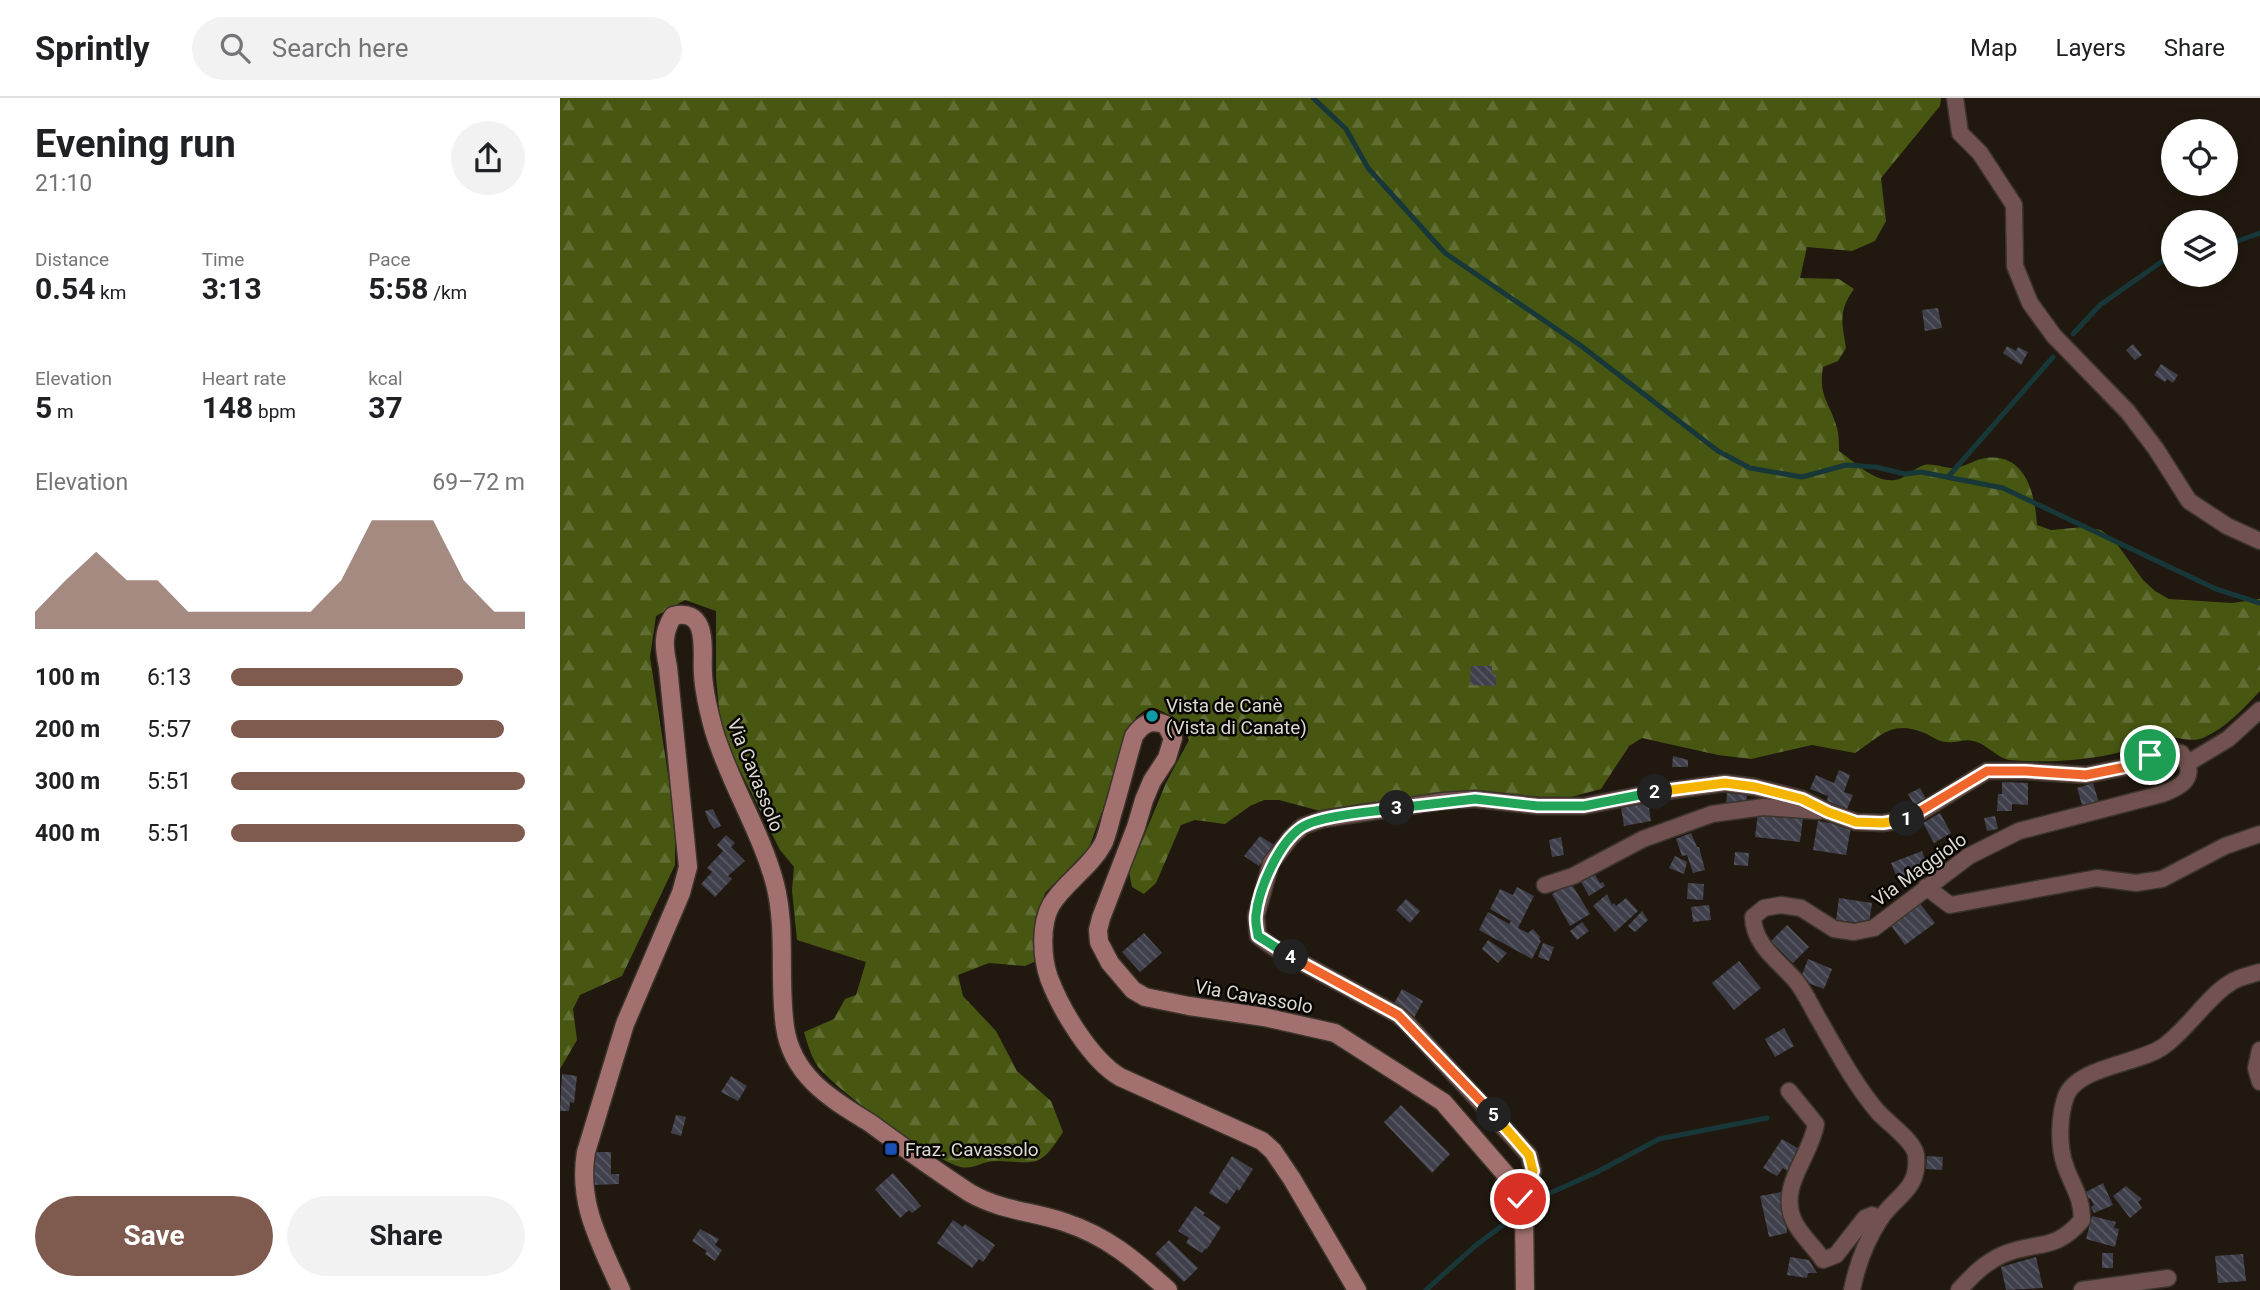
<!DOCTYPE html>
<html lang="en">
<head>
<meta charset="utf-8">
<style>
	body { margin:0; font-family:Roboto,sans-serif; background:#f2f2f2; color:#202124; height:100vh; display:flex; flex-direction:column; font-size:26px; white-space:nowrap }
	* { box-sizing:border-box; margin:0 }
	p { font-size:23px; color:#757577 }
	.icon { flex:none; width:38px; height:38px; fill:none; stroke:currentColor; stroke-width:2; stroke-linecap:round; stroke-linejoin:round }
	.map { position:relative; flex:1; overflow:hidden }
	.drawer { display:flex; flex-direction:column; background:#fff; width:560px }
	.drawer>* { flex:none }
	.buttons { position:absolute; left:1601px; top:21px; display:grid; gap:14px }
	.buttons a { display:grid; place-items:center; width:77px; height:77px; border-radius:50%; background:#fff; box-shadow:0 4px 18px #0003; font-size:35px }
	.pin { position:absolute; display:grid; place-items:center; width:60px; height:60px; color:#fff; margin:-30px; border:4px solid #fff; border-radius:50%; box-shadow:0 2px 7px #0007 }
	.km { position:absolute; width:35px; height:35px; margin:-18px; border-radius:50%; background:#222; color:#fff; font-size:19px; line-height:35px; text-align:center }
	.round { display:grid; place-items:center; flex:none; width:74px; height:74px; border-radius:37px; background:#f2f2f2 }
	.head { display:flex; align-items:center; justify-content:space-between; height:119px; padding:0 35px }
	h1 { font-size:38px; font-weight:700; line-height:52px }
	.figures { display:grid; grid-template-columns:repeat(3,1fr); gap:10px; height:119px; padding:7px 35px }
	.figures div { display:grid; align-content:center }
	.figures b { font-size:30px; font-weight:700 }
	.figures small { font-size:19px; font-weight:400 }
	.figures p { font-size:19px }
	.chart { height:196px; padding:14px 35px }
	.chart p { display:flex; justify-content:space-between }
	.chart svg { width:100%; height:126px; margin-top:7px; fill:#7f5a4e; opacity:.7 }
	.action { display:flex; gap:14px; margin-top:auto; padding:14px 35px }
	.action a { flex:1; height:80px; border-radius:42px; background:#7f5a4e; color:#fff; font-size:28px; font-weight:700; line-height:80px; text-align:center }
	.action a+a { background:#f2f2f2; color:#202124 }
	ul { padding:0 35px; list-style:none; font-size:23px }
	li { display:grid; grid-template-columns:112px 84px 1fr; align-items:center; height:52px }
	li i { height:18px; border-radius:9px; background:#7f5a4e }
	header { display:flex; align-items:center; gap:42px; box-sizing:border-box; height:98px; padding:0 35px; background:#fff; border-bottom:2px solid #e0e0e0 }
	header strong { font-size:33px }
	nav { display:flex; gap:38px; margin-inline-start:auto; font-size:24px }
	.search { width:490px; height:63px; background:#f2f2f2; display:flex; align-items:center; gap:18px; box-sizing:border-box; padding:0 24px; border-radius:38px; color:#757577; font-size:26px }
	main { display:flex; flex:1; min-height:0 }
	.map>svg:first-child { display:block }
	.forest { fill:url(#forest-firs) }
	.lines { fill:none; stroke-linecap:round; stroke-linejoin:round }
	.stream { stroke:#183739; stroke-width:5 }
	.building { fill:url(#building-back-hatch) }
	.minor-casing { stroke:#3b342a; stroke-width:19 }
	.secondary-casing { stroke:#3b342a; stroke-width:21 }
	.minor { stroke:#715250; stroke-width:16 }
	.secondary { stroke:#a2716f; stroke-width:18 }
	.split-1-casing { stroke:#fff; stroke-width:14 }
	.split-2-casing { stroke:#fff; stroke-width:14 }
	.split-3-casing { stroke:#fff; stroke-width:14 }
	.split-4-casing { stroke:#fff; stroke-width:14 }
	.split-5-casing { stroke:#fff; stroke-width:14 }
	.split-6-casing { stroke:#fff; stroke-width:14 }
	.split-1 { stroke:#f0652b; stroke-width:9 }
	.split-2 { stroke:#f5b400; stroke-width:9 }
	.split-3 { stroke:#22a559; stroke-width:9 }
	.split-4 { stroke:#22a559; stroke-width:9 }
	.split-5 { stroke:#f0652b; stroke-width:9 }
	.split-6 { stroke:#f5b400; stroke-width:9 }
	.culture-dot { fill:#0f9aa8; stroke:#080503; stroke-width:2.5 }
	.transit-dot { fill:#1a4fb4; stroke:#080503; stroke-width:2.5 }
	.labels { text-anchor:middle; stroke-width:5; stroke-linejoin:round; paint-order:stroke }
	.poi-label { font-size:19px; fill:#ddd8d1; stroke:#080503; text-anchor:start }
	.street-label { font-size:19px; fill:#ddd8d1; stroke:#080503 }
</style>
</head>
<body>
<header>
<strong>Sprintly</strong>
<div class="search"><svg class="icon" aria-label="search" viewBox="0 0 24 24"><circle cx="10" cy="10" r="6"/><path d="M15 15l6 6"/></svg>Search here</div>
<nav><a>Map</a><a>Layers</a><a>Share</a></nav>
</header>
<main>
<section class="drawer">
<div class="head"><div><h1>Evening run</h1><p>21:10</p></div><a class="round"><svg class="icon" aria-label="share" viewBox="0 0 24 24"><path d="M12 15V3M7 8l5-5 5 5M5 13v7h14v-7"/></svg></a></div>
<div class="figures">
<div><p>Distance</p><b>0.54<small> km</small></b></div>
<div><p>Time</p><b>3:13</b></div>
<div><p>Pace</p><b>5:58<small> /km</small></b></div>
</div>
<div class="figures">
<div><p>Elevation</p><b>5<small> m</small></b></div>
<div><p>Heart rate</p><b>148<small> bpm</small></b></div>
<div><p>kcal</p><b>37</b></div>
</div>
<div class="chart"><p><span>Elevation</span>69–72 m</p>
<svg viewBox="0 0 160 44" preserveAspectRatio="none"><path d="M0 44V38L10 27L20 17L30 27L40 27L50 38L60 38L70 38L80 38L90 38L100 27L110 6L120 6L130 6L140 27L150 38L160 38V44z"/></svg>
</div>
<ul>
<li><b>100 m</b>6:13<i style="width:79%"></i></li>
<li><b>200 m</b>5:57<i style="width:93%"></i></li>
<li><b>300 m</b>5:51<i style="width:100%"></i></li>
<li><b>400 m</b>5:51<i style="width:100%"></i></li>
</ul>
<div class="action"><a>Save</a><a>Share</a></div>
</section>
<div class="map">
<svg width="1700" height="1192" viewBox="0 0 1700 1192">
	<defs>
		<pattern id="forest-firs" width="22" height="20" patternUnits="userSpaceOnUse" patternTransform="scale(1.75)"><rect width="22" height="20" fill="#475712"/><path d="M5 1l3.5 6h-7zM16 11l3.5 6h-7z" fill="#616e33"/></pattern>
		<pattern id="building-back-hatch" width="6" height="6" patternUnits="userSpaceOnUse" patternTransform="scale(1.75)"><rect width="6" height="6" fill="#40404d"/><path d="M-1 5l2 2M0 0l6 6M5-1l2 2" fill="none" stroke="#5b5b66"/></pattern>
	</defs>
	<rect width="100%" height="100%" fill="#21190f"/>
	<path class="forest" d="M0,0H1381L1380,8L1321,80L1326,123L1315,143L1292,153L1247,149L1240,180L1279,181L1294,191C1278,213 1282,225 1286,250L1278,263L1263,269C1258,299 1270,304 1277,330C1279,337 1279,346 1279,353C1295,364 1315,385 1335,382C1345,381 1354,370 1364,367C1374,365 1386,371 1396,370C1406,368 1416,361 1426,360C1466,355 1475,396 1477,427L1491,432L1524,429L1541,432L1554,442L1583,482L1595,493L1609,501L1672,505L1700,501V593C1683,611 1666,630 1643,640C1630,645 1618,638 1606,639C1590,641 1576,651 1561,654C1525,663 1486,665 1449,662C1438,660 1428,648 1417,644C1403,639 1399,646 1386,644C1376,643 1371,637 1362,634C1330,622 1319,640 1295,655L1252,647L1191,661L1158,657L1082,640L1069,648L1041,691L1011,699L965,700L764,714L719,702H704L690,708L665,726L635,722L621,727L596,785L584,796L572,789L569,774L606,685L629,642L624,628L612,618L597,611L585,612L576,619L529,750L485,795L475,828L474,864L465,868L429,865L398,877L403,898L436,933L457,973L491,1003L503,1034C479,1072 476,1064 437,1063C424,1062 414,1072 401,1069C376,1064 267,987 255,964C250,955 247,944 244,934L274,921L285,901L296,897L306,864L237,842L232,792L234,769L220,752L175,662L160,620L156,580V513L125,502L96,518L90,559L115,722V767L62,878L20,897L13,911L17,942L0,971Z"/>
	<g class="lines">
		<g class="stream">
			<polyline points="753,0 786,31 808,70 885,155 1020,247 1158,353 1190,370 1242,379 1286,367 1316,369 1345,376 1361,374 1443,390 1656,491 1700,505"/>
			<polyline points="1666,147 1700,135"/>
			<polyline points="1513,236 1540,207 1604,162 1614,160"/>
			<polyline points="1388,379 1493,259"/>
			<polyline points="966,1109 979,1100 1037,1074 1099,1041 1207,1020"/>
			<polyline points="866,1192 915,1148 959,1115"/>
		</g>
	</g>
	<g class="building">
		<polygon points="1378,210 1382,230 1365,233 1362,212"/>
		<polygon points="1573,246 1582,257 1575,262 1566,252"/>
		<polygon points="1447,248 1456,253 1458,249 1468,254 1461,267 1443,255"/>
		<polygon points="1601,266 1618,277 1613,285 1607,281 1605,284 1594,277"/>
		<polygon points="911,568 932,568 932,576 936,576 936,588 910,587"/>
		<polygon points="1113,658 1128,662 1128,669 1112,669"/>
		<polygon points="1279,672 1290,677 1284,694 1293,697 1287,711 1267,703 1268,698 1250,691 1256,677 1274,685"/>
		<polygon points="1442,684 1468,685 1468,707 1452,706 1452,713 1437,713 1438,696 1442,696"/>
		<polygon points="1533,685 1539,705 1523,710 1517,690"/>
		<polygon points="1360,690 1369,706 1357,712 1348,696"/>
		<polygon points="1167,695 1187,696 1186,709 1166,708"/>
		<polygon points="1088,704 1091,723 1064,728 1061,709"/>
		<polygon points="153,711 161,728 154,731 149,724 145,713"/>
		<polygon points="1198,715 1243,720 1240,744 1195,739"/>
		<polygon points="1380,715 1391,735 1374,745 1363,725"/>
		<polygon points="1435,718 1438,731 1427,733 1424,720"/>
		<polygon points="1258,723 1291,729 1286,757 1253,752"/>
		<polygon points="1131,735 1137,749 1139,749 1145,772 1133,775 1127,757 1122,758 1116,741"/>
		<polygon points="166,737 175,745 171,749 185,763 168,778 172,781 155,799 141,786 152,774 147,770 163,753 157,747"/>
		<polygon points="700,738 714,747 699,768 684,758"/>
		<polygon points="1001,739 1004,757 992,759 989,742"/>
		<polygon points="1362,753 1370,775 1340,787 1331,765"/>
		<polygon points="1175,754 1189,755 1188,768 1174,767"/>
		<polygon points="1115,758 1127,764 1124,776 1109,770"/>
		<polygon points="1032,772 1040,785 1043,784 1045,788 1029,798 1019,780"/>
		<polygon points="1011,785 1030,816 1010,828 992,796"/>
		<polygon points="1128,785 1144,786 1143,802 1127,801"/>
		<polygon points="957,789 974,798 958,830 968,835 973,831 980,839 979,841 981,843 972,861 919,832 928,814 949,826 951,823 930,811 940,791 953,797"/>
		<polygon points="1047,796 1052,807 1054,805 1056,808 1066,800 1078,813 1055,834 1033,808"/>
		<polygon points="1279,800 1312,805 1309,826 1276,822"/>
		<polygon points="846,801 860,813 850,825 836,812"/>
		<polygon points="1359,804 1375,825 1345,847 1330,826"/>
		<polygon points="1149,807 1151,822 1133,824 1131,809"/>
		<polygon points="1082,813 1088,822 1075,834 1068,828"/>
		<polygon points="1022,824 1029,833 1017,842 1010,833"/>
		<polygon points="1227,827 1249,849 1233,865 1211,843"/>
		<polygon points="584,835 602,855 580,874 562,854"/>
		<polygon points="928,842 947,855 938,865 922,851"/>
		<polygon points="983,845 994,849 989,863 978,859"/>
		<polygon points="1248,861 1272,871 1264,891 1240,882"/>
		<polygon points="1179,863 1201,890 1174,912 1152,885"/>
		<polygon points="842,891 863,903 854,920 832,909"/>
		<polygon points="1224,930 1234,948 1215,959 1205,941"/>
		<polygon points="2,976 17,978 14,1005 10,1004 9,1013 0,1013"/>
		<polygon points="171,978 187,988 178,1003 161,994"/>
		<polygon points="841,1007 890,1056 872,1075 824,1024"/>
		<polygon points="116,1017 126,1019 121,1038 111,1035"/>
		<polygon points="1222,1041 1241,1052 1227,1073 1223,1070 1217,1078 1203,1070"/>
		<polygon points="32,1054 51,1054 51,1076 59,1076 59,1086 32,1087"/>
		<polygon points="672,1058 693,1071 679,1093 677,1091 667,1106 649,1095"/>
		<polygon points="1367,1058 1383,1059 1382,1072 1366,1071"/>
		<polygon points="333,1075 361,1108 352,1115 349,1112 340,1120 315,1091"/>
		<polygon points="1543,1085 1553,1107 1534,1115 1531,1109 1534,1107 1530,1100 1527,1101 1524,1095"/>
		<polygon points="1566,1088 1582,1101 1578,1104 1582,1110 1570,1120 1553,1098"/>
		<polygon points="1222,1094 1227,1135 1209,1139 1200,1098"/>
		<polygon points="635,1108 645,1115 643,1117 661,1129 647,1151 646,1150 642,1155 626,1145 629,1140 618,1133"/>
		<polygon points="1532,1118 1556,1124 1554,1130 1559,1131 1555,1149 1526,1141"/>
		<polygon points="393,1122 403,1129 405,1126 435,1147 423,1164 419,1161 412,1170 377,1145"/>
		<polygon points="140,1131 159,1141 155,1147 162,1152 155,1163 145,1156 147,1153 132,1143"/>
		<polygon points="609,1142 638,1170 624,1184 595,1156"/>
		<rect x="1542" y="1155" width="11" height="15"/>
		<polygon points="1683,1156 1686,1183 1658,1185 1655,1158"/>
		<polygon points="1230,1159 1249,1162 1257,1175 1248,1175 1247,1180 1227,1177"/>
		<polygon points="1476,1159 1483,1190 1446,1192 1441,1169"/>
	</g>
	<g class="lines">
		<g class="minor-casing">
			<g id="minor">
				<polyline points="1395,0 1400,35 1420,55 1454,107 1455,168 1470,205 1494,238 1568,314 1596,351 1629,403 1667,428 1700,443"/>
				<polyline points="1628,665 1668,641 1700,612"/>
				<polyline points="985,787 1013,778 1083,741 1152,716 1203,709 1259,713"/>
				<polyline points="1366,789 1390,807 1537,780 1576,785 1602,781 1665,748 1700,736"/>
				<polyline points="1700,952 1696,970 1700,984"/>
				<path d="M1229,993L1256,1026C1251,1058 1219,1087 1233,1121C1239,1136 1254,1148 1263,1162L1276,1157L1305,1120L1312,1117L1321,1120"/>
				<path d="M960,1099L973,1073L969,1057L846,924L838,917L713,849L698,838L696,818L711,765L731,739L743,728L763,721L883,703L915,701L978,708H1024L1085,696L1165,685L1195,689L1242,701L1268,714L1296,724L1323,725L1349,721L1427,673H1465L1526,677L1566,669L1607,652L1621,655C1638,678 1624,688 1602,696L1459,733L1409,758L1314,830L1294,834L1274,831L1241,810L1221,807L1204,810L1193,819C1194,848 1219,863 1236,883C1245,894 1251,908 1258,920C1276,951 1294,986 1318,1014C1328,1025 1354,1043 1356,1057C1360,1093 1334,1098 1319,1123C1305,1145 1297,1167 1292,1192"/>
				<path d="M1399,1192C1412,1178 1424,1165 1442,1157C1476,1142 1494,1155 1522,1122C1522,1098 1512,1088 1505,1067C1498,1047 1499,1018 1506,998C1518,968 1580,966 1604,948C1627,932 1648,898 1670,885C1678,879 1690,877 1700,874"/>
				<polyline points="1522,1192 1608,1180"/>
			</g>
		</g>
		<g class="secondary-casing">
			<g id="secondary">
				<path d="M61,1192C41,1146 17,1106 26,1054L65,926L121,795L128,769L108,569C104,549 102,536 113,518C151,509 141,555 143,576C144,595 149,615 154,633C170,686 201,733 215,786C227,833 218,881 225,929C228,950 239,970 254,985C270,1001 291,1013 310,1025C343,1049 376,1073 410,1095C442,1113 471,1113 504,1124C547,1138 575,1162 608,1192"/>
				<path d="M797,1192L732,1081L713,1053L702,1043L560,979C531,962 501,912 489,880C482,860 480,827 491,807C505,784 530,770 543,746C548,736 550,722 554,710C561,686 567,662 574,638C583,625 591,621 606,627L613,640L607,660L592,683L584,702L576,729L541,820L538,832L539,844L550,865L573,892L585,899L629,908L704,919L775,935L883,1004L948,1079L960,1099L964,1115L965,1192"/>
			</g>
		</g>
		<use href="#minor" class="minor"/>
		<use href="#secondary" class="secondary"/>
	</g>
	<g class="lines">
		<g class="split-1-casing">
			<polyline id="split-1" points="1347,721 1427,673 1465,673 1526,677 1566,669 1590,657"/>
		</g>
		<g class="split-2-casing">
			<polyline id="split-2" points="1095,694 1165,685 1195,689 1242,701 1268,714 1296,724 1323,725 1347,721"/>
		</g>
		<g class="split-3-casing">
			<polyline id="split-3" points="837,710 915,701 978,708 1024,708 1095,694"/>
		</g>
		<g class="split-4-casing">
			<path id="split-4" d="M731,859L698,838C697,832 695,824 696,817C699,790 719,744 742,729C761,717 814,714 837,710"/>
		</g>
		<g class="split-5-casing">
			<polyline id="split-5" points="731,859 838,917 934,1017"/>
		</g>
		<g class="split-6-casing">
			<polyline id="split-6" points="934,1017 969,1057 973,1073 960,1101"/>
		</g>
		<use href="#split-1" class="split-1"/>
		<use href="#split-2" class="split-2"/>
		<use href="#split-3" class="split-3"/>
		<use href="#split-4" class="split-4"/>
		<use href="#split-5" class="split-5"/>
		<use href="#split-6" class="split-6"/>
	</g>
	<circle class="culture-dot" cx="592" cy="618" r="7"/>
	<rect class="transit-dot" x="324" y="1044" width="14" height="14" rx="3.5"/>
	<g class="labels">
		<g class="poi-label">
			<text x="606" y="614">Vista de Canè<tspan x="606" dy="22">(Vista di Canate)</tspan></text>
			<text x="345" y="1058">Fraz. Cavassolo</text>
		</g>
		<g class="street-label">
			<text transform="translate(196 677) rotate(68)" y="7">Via Cavassolo</text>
			<text transform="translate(1359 771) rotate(-36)" y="7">Via Maggiolo</text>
			<text transform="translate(694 898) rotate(10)" y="7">Via Cavassolo</text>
		</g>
	</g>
</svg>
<div class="buttons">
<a><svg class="icon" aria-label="locate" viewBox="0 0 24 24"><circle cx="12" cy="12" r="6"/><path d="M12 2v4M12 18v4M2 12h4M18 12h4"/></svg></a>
<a><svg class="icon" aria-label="layers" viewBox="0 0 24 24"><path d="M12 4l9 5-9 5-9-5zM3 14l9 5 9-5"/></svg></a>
</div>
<div class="pin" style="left:1590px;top:657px;background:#1e9e55"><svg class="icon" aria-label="arrive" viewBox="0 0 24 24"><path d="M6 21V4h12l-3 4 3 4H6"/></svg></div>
<div class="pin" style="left:960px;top:1101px;background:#d93025"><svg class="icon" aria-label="check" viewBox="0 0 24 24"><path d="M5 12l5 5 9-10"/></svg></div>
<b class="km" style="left:1347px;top:721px">1</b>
<b class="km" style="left:1095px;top:694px">2</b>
<b class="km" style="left:837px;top:710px">3</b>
<b class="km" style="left:731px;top:859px">4</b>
<b class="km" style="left:934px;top:1017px">5</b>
</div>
</main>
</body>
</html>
